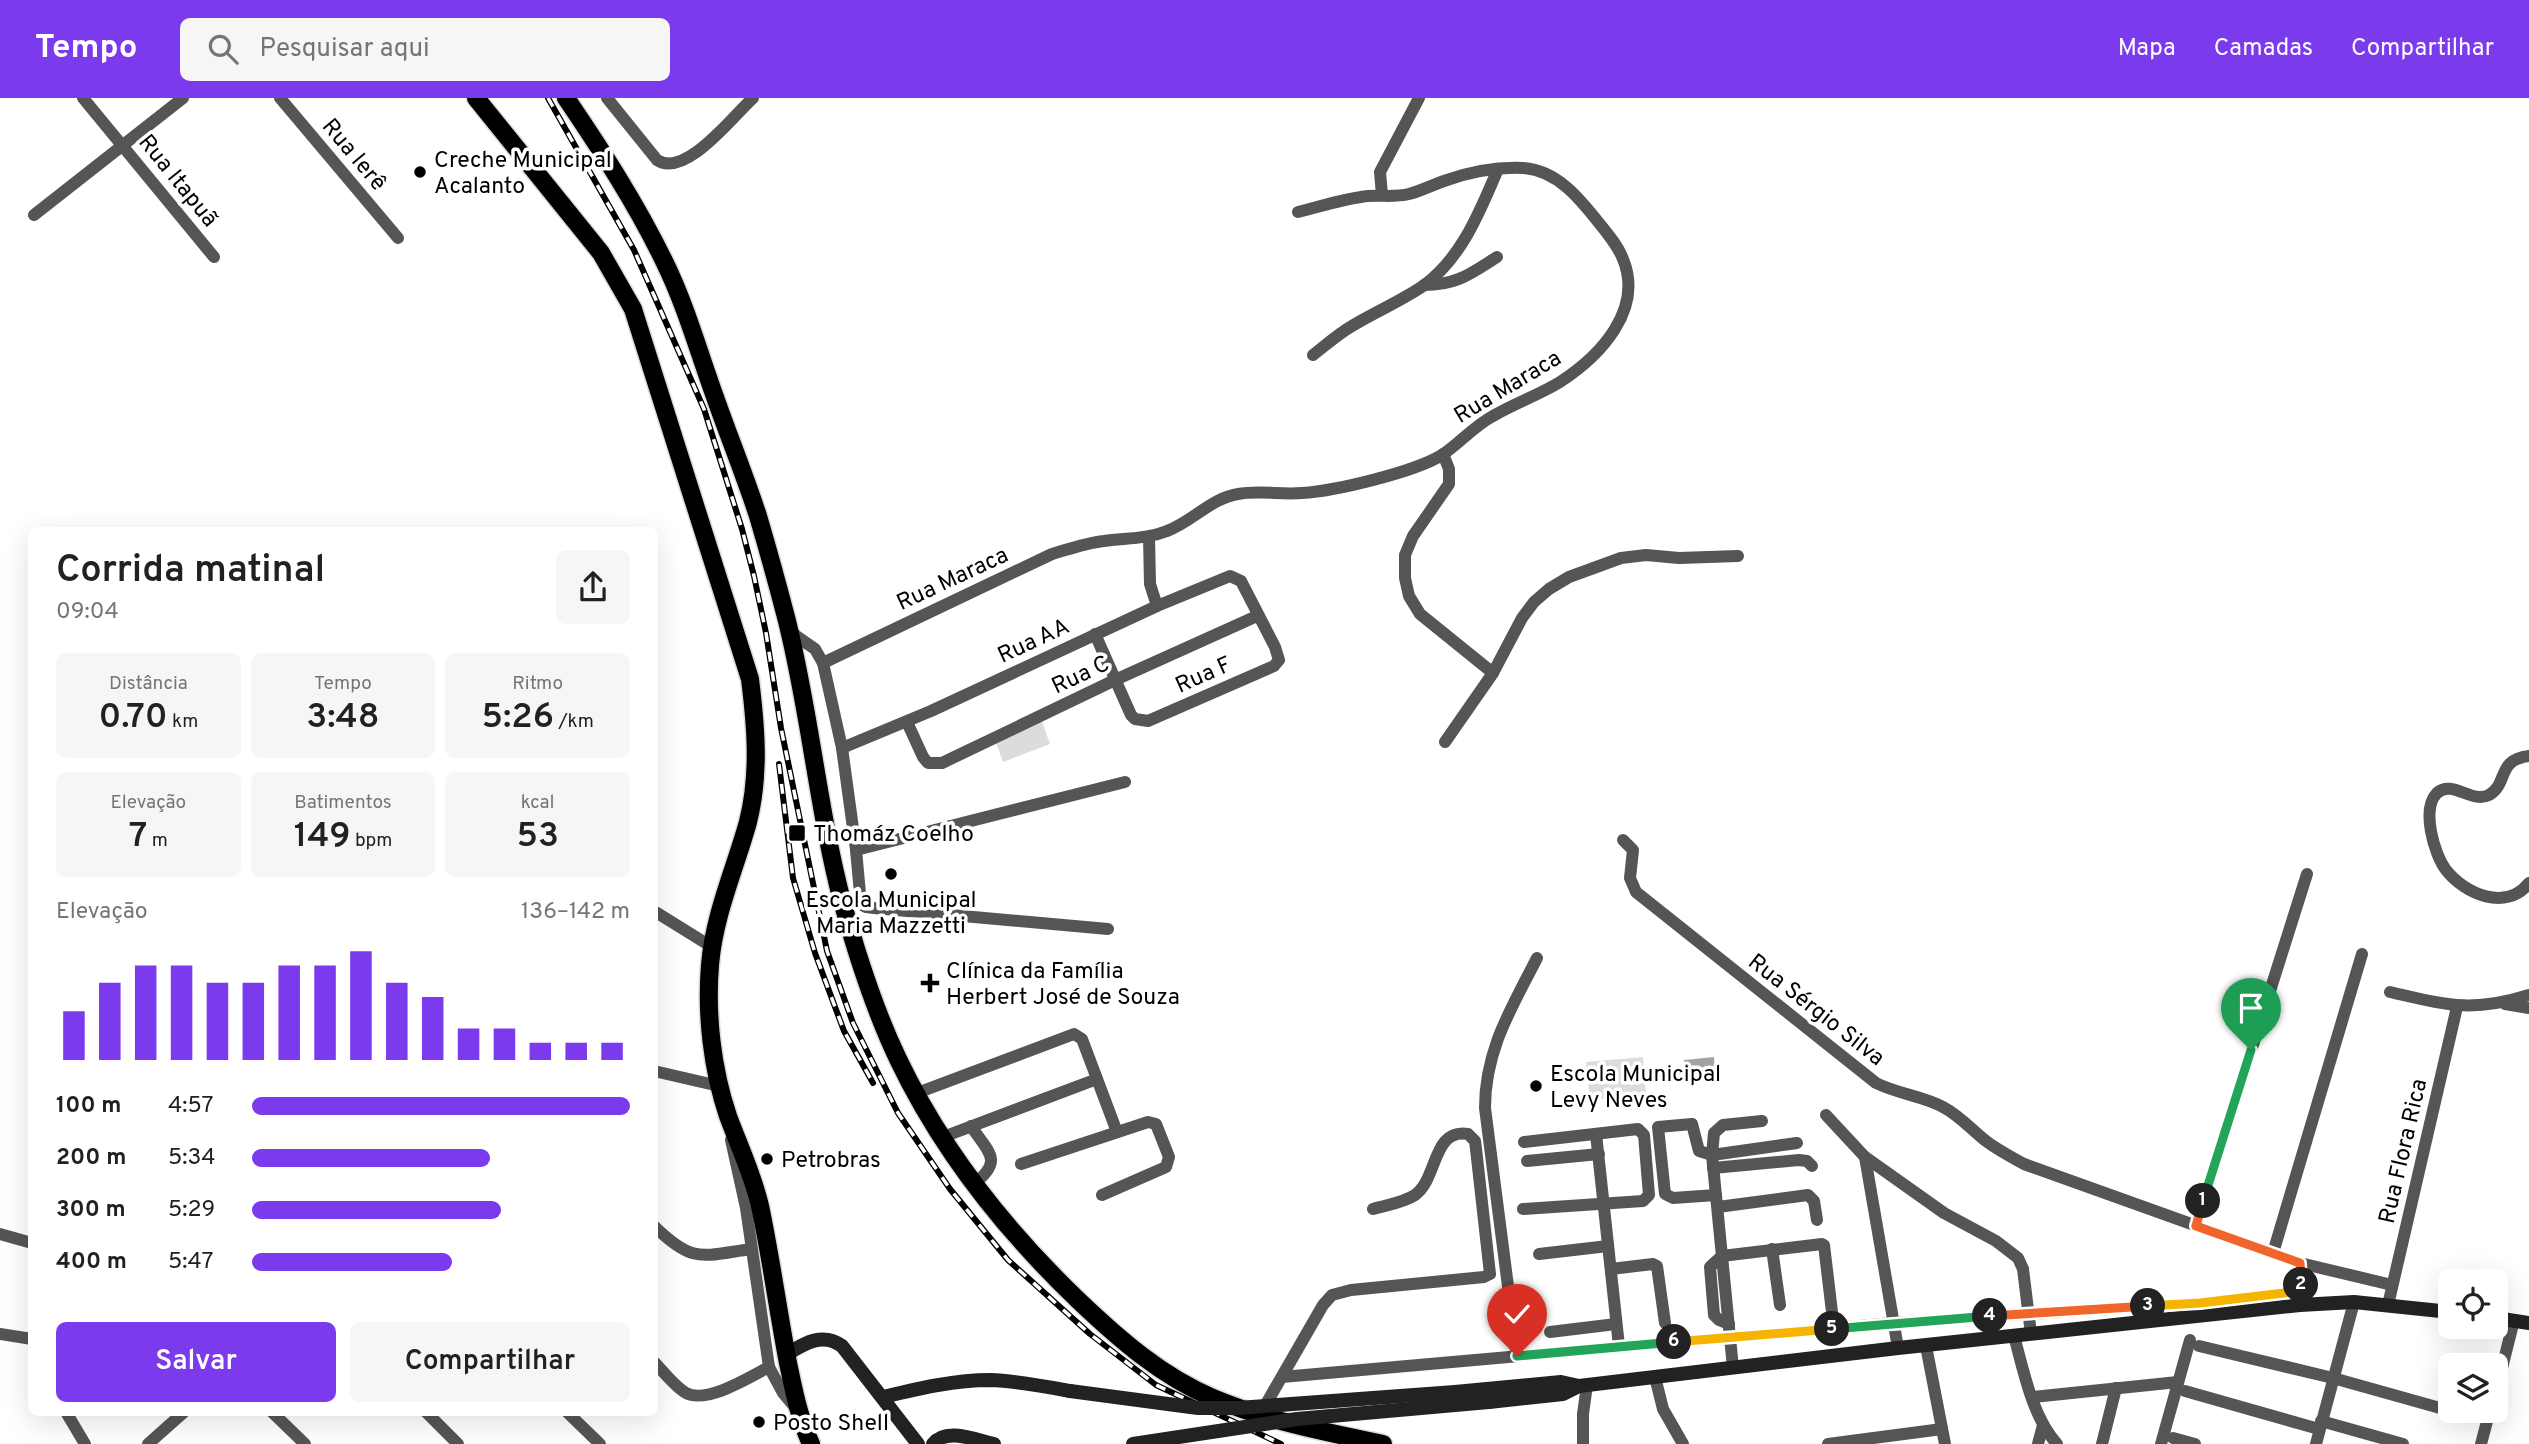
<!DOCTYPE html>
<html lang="pt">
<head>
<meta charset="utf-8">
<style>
	body { margin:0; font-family:Overpass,sans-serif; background:#f6f6f6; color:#202124; height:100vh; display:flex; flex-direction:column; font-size:26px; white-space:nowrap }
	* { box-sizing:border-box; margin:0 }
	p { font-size:23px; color:#757577 }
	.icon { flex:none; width:38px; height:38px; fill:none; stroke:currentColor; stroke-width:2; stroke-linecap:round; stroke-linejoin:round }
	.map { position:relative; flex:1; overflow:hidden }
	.details { position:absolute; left:28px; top:429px; width:630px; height:889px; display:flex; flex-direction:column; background:#fff; border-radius:10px; box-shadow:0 7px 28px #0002 }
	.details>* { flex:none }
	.fabs { position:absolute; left:2438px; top:1171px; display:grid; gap:14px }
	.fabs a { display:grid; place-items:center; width:70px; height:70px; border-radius:10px; background:#fff; box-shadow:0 7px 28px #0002; font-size:35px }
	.pin { position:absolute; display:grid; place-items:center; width:60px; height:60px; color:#fff; margin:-72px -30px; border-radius:50% 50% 50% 0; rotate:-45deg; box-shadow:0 0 7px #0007 }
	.pin .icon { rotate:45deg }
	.km { position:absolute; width:35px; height:35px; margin:-18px; border-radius:50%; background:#222; color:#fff; font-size:19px; line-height:35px; text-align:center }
	.round { display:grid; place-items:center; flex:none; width:74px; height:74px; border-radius:10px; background:#f6f6f6 }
	.headline { display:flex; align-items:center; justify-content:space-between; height:119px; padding:0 28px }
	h1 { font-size:38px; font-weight:600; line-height:52px }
	.stats { display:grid; grid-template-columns:repeat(3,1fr); gap:10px; height:119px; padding:7px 28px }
	.stats div { display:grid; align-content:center; border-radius:10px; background:#f6f6f6; text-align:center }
	.stats b { font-size:35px; font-weight:600 }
	.stats small { font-size:19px; font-weight:400 }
	.stats p { font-size:19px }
	.chart { height:196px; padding:14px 28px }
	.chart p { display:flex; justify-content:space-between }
	.chart svg { width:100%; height:126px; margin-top:7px; stroke:#7c3aed; stroke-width:6 }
	.cta { display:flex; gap:14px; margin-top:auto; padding:14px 28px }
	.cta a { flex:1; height:80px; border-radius:10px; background:#7c3aed; color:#fff; font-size:28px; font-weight:600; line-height:80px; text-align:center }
	.cta a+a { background:#f6f6f6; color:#202124 }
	ul { padding:0 28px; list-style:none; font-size:23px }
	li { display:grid; grid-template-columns:112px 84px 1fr; align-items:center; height:52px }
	li i { height:18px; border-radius:9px; background:#7c3aed }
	header { display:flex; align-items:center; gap:42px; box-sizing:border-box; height:98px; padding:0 35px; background:#7c3aed; color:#fff }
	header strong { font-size:33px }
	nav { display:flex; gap:38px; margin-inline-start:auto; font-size:24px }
	.search { width:490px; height:63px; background:#f6f6f6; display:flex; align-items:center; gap:18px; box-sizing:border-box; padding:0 24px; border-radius:10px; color:#757577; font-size:26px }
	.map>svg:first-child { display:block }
	.green { fill:#dcdcdc }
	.water { fill:#a3a3a3 }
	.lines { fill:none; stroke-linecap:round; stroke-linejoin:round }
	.primary-casing { stroke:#dbdbdb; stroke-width:21 }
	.street { stroke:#555; stroke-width:12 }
	.secondary { stroke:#222; stroke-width:14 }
	.primary { stroke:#000; stroke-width:18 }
	.rail-casing { stroke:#000; stroke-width:6 }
	.rail { stroke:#fff; stroke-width:3.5; stroke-dasharray:10; stroke-linecap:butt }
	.secondary-bridge { stroke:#222; stroke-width:14 }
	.split-1-casing { stroke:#fff; stroke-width:14 }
	.split-2-casing { stroke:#fff; stroke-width:14 }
	.split-3-casing { stroke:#fff; stroke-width:14 }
	.split-4-casing { stroke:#fff; stroke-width:14 }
	.split-5-casing { stroke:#fff; stroke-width:14 }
	.split-6-casing { stroke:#fff; stroke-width:14 }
	.split-7-casing { stroke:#fff; stroke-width:14 }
	.split-1 { stroke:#22a559; stroke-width:9 }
	.split-2 { stroke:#f0652b; stroke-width:9 }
	.split-3 { stroke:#f5b400; stroke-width:9 }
	.split-4 { stroke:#f0652b; stroke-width:9 }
	.split-5 { stroke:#22a559; stroke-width:9 }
	.split-6 { stroke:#f5b400; stroke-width:9 }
	.split-7 { stroke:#22a559; stroke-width:9 }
	.poi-dot { fill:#000; stroke:#fff; stroke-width:2.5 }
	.labels { text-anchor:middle; stroke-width:7; stroke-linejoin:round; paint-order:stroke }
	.street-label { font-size:23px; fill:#000; stroke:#fff }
	.poi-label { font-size:23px; fill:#000; stroke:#fff; text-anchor:start }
</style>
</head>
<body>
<header>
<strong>Tempo</strong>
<div class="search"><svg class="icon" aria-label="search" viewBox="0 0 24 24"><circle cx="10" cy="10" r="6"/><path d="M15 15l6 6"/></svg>Pesquisar aqui</div>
<nav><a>Mapa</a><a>Camadas</a><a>Compartilhar</a></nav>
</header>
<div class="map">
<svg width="2529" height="1346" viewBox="0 0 2529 1346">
	<rect width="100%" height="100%" fill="#fff"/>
	<g class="green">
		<polygon points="1041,621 1050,646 1003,664 994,639"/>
		<polygon points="1643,959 1646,997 1590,1002 1586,964"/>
	</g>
	<polygon class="water" points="1714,959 1715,976 1686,979 1684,962"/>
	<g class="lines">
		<g class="primary-casing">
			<g id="primary">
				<path d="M476,0L601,155L633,211L750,581C756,629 760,676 748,724C735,771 714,817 710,867C706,916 712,971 728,1018C739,1048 753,1077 760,1108C771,1160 778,1213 788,1265C794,1293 799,1320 811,1346"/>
				<path d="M566,0C602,53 637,107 665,165C686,208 699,255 715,299C729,339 745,378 758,418C768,452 778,488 787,523C810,615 818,711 842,803C857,857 874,911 898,961C941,1051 1006,1133 1078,1202C1119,1241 1161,1278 1213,1300C1268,1323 1325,1334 1383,1346"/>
			</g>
		</g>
		<g class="street">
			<polyline points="83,0 214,159"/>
			<polyline points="280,0 398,140"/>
			<path d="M607,0L657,62C685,81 733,18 753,0"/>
			<polyline points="1382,97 1380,74 1419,0"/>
			<polyline points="34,117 183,0"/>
			<path d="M1424,187C1457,187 1470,176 1497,159"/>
			<path d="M1313,257C1326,247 1338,236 1352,228C1375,214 1401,203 1423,188C1462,160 1480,113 1498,71"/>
			<polyline points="1443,356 1449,371 1449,386 1413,438 1405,457 1405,480 1409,498 1420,516 1493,575"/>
			<polyline points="1149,439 1150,486 1157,508"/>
			<path d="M789,533L815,551L823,565L1052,456C1069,451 1086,445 1104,443C1125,440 1147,441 1167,433C1192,424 1211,400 1238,396C1259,392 1281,397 1302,395C1336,393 1414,374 1442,357C1460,345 1474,328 1493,318C1515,305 1539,297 1560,284C1600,258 1644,212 1623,161C1618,148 1608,136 1599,125C1580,101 1557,72 1523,70C1497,69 1469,74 1444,83C1432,87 1421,93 1409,96C1393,100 1376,96 1361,99C1339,102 1319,109 1298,114"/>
			<polyline points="823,565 842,650 856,752 861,806 866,809 874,810 1108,831"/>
			<polyline points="907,624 923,659 928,665 942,665 1115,582 1257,518"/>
			<polyline points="1445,644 1493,575 1522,520 1534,504 1549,491 1569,479 1621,460 1646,457 1679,460 1738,458"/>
			<polyline points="842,650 931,613 1157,508 1230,478 1241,483 1275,549 1279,562 1274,568 1148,623 1135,621 1131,617 1095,536"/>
			<path d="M2529,658C2496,662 2509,685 2489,697C2472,706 2452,681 2437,695C2421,711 2434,756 2446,772C2465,796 2506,814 2529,785"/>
			<path d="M1623,742L1633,752L1630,780L1636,794L1876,985C1898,996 1923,998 1943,1009C1960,1018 1972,1032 1986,1043C1998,1052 2011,1059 2024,1066L2300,1165L2392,1187"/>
			<polyline points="856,752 1125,684"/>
			<polyline points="654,813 712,849"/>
			<path d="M2390,894C2447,907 2471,915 2529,897"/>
			<polyline points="2505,906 2529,910"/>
			<polyline points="654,973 719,988"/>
			<polyline points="917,995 1074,936 1082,941 1117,1034"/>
			<polyline points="1826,1017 1865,1059 1944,1115 1996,1143 2018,1160 2023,1171 2031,1236"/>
			<path d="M971,1028C988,1054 1004,1062 975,1085"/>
			<polyline points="1596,1036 1619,1248"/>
			<polyline points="943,1039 1097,981"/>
			<polyline points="731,1042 746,1110 769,1269 783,1295 798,1313"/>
			<polyline points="1865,1059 1898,1250"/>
			<polyline points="1527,1063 1599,1056"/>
			<polyline points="1021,1066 1148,1024 1156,1026 1169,1059 1166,1069 1102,1097"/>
			<polyline points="1713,1070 1799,1062 1807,1063 1812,1068"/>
			<polyline points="1716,1097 1673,1100 1665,1096 1658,1029 1692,1026 1699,1053 1712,1057 1797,1045"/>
			<polyline points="1718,1109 1808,1097 1814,1103 1817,1122"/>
			<polyline points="1523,1111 1643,1103 1649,1097 1644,1037 1638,1031 1524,1044"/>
			<polyline points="2196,1127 2307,776"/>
			<path d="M654,1128C693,1166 701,1158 751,1151"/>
			<polyline points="0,1136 32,1145"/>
			<polyline points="1772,1151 1780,1207"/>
			<polyline points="2273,1155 2362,856"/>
			<polyline points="1539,1156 1608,1148"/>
			<polyline points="2300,1165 2301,1200"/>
			<polyline points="1611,1171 1653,1166 1657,1168 1665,1225"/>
			<polyline points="2388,1207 2457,909"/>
			<polyline points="1729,1226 1719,1222 1714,1217 1710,1169 1722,1158 1822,1146 1824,1147 1832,1214"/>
			<polyline points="1550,1234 1616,1226"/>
			<polyline points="0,1236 32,1241"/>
			<path d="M2014,1238C2024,1274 2032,1318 2057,1346"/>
			<polyline points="1926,1248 1945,1346"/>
			<polyline points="2199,1248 2333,1280 2465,1317"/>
			<path d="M1517,1258L1485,1010C1485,952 1511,911 1537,860"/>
			<path d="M654,1264C664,1274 675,1289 686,1295C707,1306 750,1279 769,1269"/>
			<polyline points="1733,1270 1712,1057 1714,1035 1723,1027 1762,1023"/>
			<polyline points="1282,1279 1893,1225 2200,1205 2301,1193"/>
			<polyline points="1655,1279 1663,1311 1683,1346"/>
			<polyline points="2185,1293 2319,1331"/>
			<polyline points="2496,1294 2514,1222"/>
			<polyline points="2033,1299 2178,1284"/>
			<path d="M1262,1313L1323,1207L1332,1197L1351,1192L1484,1179L1490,1176L1476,1051L1475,1043L1468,1036C1432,1030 1438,1081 1415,1097C1403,1105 1386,1107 1373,1111"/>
			<polyline points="66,1314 85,1346"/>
			<polyline points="272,1314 305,1346"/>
			<polyline points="426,1314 458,1346"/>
			<polyline points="567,1314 600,1346"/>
			<polyline points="2321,1323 2403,1346"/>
			<polyline points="2173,1340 2195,1346"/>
			<polyline points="148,1346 184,1314"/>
			<polyline points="1583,1346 1583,1316 1587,1287"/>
			<polyline points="1828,1346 1942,1331"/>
			<polyline points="2038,1346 2043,1327"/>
			<polyline points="2102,1346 2116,1290"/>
			<polyline points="2161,1346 2190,1242"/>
			<polyline points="2316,1346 2354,1204"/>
			<polyline points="2481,1346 2490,1312"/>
		</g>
		<g class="secondary">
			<polyline points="2496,1220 2529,1225"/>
			<path d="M787,1256C805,1245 823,1234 842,1248L918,1346"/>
			<polyline points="1455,1294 1561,1284 1579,1288 1898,1250 2300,1207 2354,1204 2450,1214"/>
			<path d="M883,1299C917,1291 954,1282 990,1282C1017,1283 1043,1288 1070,1293"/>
			<polyline points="1489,1304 1563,1296 1579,1288"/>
			<path d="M933,1346C946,1329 976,1342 994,1346"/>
		</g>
		<use href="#primary" class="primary"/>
		<g class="rail-casing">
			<g id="rail">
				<polyline points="548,0 634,152 704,311 742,431 754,478 766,535 781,630 827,853 853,925 898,1015 950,1091 1008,1162 1090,1236 1156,1287 1281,1346"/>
				<polyline points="779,666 793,780 815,855 844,933 873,985"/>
			</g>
		</g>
		<use href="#rail" class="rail"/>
		<g class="secondary-bridge">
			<polyline points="1070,1293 1198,1310 1238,1310 1455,1294"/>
			<polyline points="1133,1346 1297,1321 1489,1304"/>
		</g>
	</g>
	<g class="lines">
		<g class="split-1-casing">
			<polyline id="split-1" points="2203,1103 2251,952"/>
		</g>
		<g class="split-2-casing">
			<polyline id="split-2" points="2203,1103 2196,1128 2300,1165 2301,1187"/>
		</g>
		<g class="split-3-casing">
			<polyline id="split-3" points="2148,1208 2200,1205 2301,1193 2301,1187"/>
		</g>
		<g class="split-4-casing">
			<polyline id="split-4" points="1990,1218 2148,1208"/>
		</g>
		<g class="split-5-casing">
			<polyline id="split-5" points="1832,1231 1990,1218"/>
		</g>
		<g class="split-6-casing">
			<polyline id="split-6" points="1674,1244 1832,1231"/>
		</g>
		<g class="split-7-casing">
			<polyline id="split-7" points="1517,1258 1674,1244"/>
		</g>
		<use href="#split-1" class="split-1"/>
		<use href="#split-2" class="split-2"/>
		<use href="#split-3" class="split-3"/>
		<use href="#split-4" class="split-4"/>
		<use href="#split-5" class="split-5"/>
		<use href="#split-6" class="split-6"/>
		<use href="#split-7" class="split-7"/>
	</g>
	<g class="poi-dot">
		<circle cx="420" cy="74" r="7"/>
		<rect x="788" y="726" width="18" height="18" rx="3.5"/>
		<circle cx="891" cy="776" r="7"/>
		<path d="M926.5 874.5h7v7h7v7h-7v7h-7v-7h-7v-7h7z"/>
		<circle cx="1536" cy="988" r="7"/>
		<circle cx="767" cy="1061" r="7"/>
		<circle cx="759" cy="1324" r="7"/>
	</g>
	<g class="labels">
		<g class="street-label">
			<text transform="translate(355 56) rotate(50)" y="8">Rua Ierê</text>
			<text transform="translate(179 82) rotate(51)" y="8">Rua Itapuã</text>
			<text transform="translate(1507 288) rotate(-31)" y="8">Rua Maraca</text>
			<text transform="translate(952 480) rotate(-25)" y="8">Rua Maraca</text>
			<text transform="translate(1033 542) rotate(-25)" y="8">Rua AA</text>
			<text transform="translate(1080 576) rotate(-25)" y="8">Rua C</text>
			<text transform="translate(1203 576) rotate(-24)" y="8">Rua F</text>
			<text transform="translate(1817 911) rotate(38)" y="8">Rua Sérgio Silva</text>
			<text transform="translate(2402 1053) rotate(-77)" y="8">Rua Flora Rica</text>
		</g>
		<g class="poi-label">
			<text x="434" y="69">Creche Municipal<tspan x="434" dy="26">Acalanto</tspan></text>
			<text x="813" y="743">Thomáz Coelho</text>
			<text x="891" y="809" text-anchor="middle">Escola Municipal<tspan x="891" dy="26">Maria Mazzetti</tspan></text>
			<text x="946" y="880">Clínica da Família<tspan x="946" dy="26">Herbert José de Souza</tspan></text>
			<text x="1550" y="983">Escola Municipal<tspan x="1550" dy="26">Levy Neves</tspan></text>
			<text x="781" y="1069">Petrobras</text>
			<text x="773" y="1332">Posto Shell</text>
		</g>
	</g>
</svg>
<div class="fabs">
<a><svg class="icon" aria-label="locate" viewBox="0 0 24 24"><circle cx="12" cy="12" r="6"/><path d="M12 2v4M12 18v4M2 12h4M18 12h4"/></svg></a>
<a><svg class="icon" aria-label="layers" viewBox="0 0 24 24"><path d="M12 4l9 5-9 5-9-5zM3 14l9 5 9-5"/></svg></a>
</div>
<div class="pin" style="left:2251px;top:952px;background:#1e9e55"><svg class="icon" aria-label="arrive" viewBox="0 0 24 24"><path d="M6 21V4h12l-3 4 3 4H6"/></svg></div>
<div class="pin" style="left:1517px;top:1258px;background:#d93025"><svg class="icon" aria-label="check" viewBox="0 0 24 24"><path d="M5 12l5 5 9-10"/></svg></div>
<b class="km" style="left:2203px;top:1103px">1</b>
<b class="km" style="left:2301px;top:1187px">2</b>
<b class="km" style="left:2148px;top:1208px">3</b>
<b class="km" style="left:1990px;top:1218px">4</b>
<b class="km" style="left:1832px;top:1231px">5</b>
<b class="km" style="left:1674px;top:1244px">6</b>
<section class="details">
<div class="headline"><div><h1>Corrida matinal</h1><p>09:04</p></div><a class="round"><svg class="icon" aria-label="share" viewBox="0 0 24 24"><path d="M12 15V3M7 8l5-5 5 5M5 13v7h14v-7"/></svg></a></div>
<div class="stats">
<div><p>Distância</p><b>0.70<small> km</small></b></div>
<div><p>Tempo</p><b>3:48</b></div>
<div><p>Ritmo</p><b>5:26<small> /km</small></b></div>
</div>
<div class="stats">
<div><p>Elevação</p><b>7<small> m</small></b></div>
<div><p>Batimentos</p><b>149<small> bpm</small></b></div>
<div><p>kcal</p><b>53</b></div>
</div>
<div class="chart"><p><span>Elevação</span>136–142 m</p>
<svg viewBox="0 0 160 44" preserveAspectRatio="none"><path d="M5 44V27M15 44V17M25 44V11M35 44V11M45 44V17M55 44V17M65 44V11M75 44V11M85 44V6M95 44V17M105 44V22M115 44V33M125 44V33M135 44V38M145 44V38M155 44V38"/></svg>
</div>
<ul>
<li><b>100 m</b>4:57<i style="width:100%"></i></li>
<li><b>200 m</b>5:34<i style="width:63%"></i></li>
<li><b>300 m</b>5:29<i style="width:66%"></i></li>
<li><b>400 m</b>5:47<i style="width:53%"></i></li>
</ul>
<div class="cta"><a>Salvar</a><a>Compartilhar</a></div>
</section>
</div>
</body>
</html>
